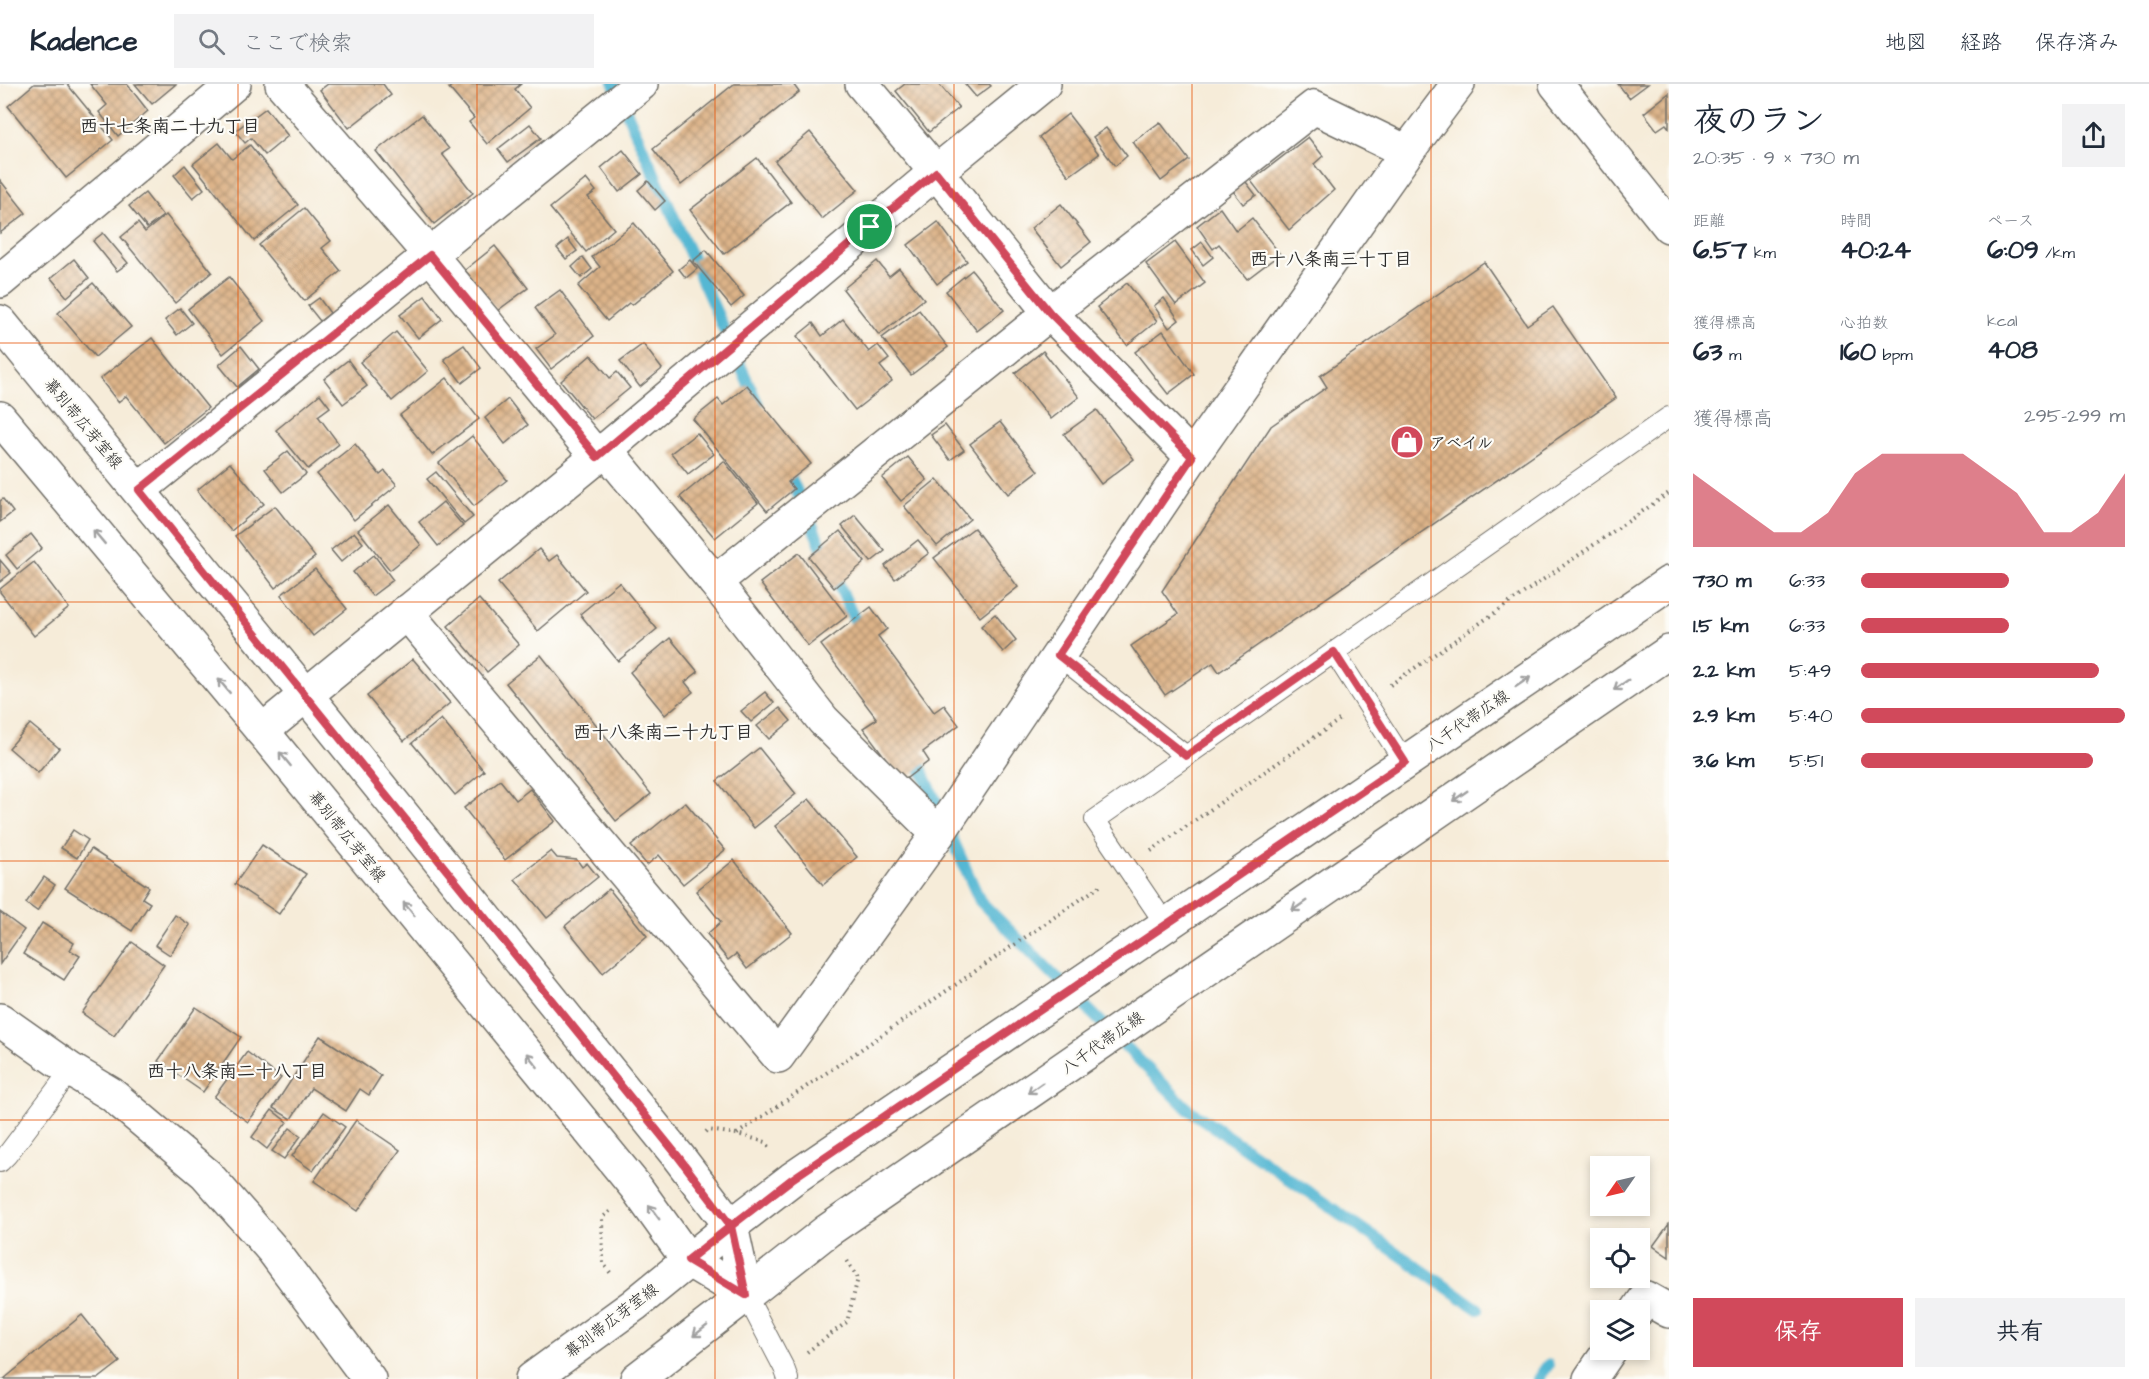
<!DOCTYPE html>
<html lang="ja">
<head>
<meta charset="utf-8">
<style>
	body { margin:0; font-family:"Architects Daughter","Klee One",sans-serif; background:#f2f2f3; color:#1f2937; height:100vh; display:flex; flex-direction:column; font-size:22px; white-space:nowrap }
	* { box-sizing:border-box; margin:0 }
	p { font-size:20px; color:#747a83 }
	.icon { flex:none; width:33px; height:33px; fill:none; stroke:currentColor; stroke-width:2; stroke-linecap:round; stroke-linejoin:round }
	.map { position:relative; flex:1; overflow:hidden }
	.panel { display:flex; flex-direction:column; background:#fff; width:480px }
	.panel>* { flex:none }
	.needle { width:39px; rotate:236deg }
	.fabs { position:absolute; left:1590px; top:1072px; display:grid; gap:12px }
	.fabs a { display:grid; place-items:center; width:60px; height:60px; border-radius:0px; background:#fff; box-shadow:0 3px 9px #0003; font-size:30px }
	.pin { position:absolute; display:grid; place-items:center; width:51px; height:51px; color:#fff; margin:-26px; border:3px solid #fff; border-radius:50%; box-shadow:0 2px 6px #0007 }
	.round { display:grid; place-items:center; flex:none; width:63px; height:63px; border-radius:0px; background:#f2f2f3 }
	.overview { display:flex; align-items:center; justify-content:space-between; height:102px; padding:0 24px }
	h1 { font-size:33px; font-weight:800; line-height:45px }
	.metrics { display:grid; grid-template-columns:repeat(3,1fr); gap:9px; height:102px; padding:6px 24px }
	.metrics div { display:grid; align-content:center }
	.metrics b { font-size:26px; font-weight:800 }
	.metrics small { font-size:16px; font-weight:400 }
	.metrics p { font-size:16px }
	.chart { height:168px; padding:12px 24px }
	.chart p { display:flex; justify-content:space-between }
	.chart svg { width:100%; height:108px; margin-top:6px; fill:#d1495b; opacity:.7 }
	.primary-button { display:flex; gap:12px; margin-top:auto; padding:12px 24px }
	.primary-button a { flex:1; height:69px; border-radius:0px; background:#d1495b; color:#fff; font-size:24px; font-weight:800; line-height:69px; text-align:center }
	.primary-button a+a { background:#f2f2f3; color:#1f2937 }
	ul { padding:0 24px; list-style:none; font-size:20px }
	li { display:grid; grid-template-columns:96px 72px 1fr; align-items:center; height:45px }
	li i { height:15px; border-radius:8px; background:#d1495b }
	header { display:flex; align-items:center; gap:36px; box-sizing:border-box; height:84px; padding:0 30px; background:#fff; border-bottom:2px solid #e0e1e3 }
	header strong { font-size:28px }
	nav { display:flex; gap:33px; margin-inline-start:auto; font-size:21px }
	.search { width:420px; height:54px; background:#f2f2f3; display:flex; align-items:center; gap:15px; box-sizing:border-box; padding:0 21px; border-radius:0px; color:#747a83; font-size:22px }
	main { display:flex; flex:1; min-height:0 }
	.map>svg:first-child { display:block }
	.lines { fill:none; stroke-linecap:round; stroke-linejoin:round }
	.stream { stroke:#55b7d3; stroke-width:12 }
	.building { fill:url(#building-cross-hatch) }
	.lane-casing { stroke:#726f68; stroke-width:22 }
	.street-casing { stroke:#726f68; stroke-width:36 }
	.secondary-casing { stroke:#726f68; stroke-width:36 }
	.primary-casing { stroke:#726f68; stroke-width:36 }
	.path { stroke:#726f68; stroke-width:4; stroke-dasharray:1.5 4.5; stroke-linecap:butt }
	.lane { stroke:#fff; stroke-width:20 }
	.street { stroke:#fff; stroke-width:33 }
	.secondary { stroke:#fff; stroke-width:33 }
	.primary { stroke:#fff; stroke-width:33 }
	.oneway { stroke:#a0a0a0 }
	.route-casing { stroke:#fff; stroke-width:12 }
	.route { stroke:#d1495b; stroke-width:8 }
	.grid { fill:none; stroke:#e8590c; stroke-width:1.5; stroke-opacity:0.55 }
	.labels { text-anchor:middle; stroke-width:4.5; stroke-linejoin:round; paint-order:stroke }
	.street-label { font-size:16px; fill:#2b2b2b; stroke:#fdfcf7 }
	.poi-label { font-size:16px; font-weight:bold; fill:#2b2b2b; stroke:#fdfcf7; text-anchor:start }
	.neighbourhood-label { font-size:18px; font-weight:bold; fill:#2b2b2b; stroke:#fdfcf7 }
</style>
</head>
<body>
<header>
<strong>Kadence</strong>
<div class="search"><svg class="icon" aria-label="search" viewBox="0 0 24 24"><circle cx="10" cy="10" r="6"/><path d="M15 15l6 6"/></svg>ここで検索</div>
<nav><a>地図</a><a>経路</a><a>保存済み</a></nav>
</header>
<main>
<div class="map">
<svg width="1669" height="1295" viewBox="0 0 1669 1295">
	<defs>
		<pattern id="building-cross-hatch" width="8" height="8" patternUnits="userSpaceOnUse" patternTransform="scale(1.5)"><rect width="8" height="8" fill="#ddb489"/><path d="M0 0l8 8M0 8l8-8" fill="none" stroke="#b39370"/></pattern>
	</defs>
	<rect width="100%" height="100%" fill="#fdfcf7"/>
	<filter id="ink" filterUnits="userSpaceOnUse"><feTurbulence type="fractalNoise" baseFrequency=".0167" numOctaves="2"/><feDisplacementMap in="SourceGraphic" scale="12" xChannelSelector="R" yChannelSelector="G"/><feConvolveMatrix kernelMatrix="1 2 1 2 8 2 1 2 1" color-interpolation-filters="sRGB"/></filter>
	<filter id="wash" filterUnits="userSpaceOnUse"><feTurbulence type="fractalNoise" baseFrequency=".008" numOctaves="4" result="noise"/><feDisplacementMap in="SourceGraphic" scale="24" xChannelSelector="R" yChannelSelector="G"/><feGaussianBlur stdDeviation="1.35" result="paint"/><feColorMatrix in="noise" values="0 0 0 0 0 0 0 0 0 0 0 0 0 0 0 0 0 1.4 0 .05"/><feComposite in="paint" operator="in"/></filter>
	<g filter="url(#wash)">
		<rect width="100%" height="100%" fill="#f6ecd9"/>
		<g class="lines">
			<g class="stream">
				<polyline points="614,0 758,321"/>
				<polyline points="785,381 860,548"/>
				<polyline points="914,668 980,817 1188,1025 1478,1225"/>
				<polyline points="1538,1295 1548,1281"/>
			</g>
		</g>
		<g id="blocks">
			<g class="building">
				<polygon points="34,0 67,0 113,56 66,94 8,22"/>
				<polygon points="90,0 127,0 148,27 118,52 99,28 107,21"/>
				<polygon points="135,0 176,0 152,20"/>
				<polygon points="328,0 383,0 391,11 349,44 320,6"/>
				<polygon points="454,0 521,0 515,5 530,24 487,60 469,38 474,34 449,4"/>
				<polygon points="734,0 793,0 799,8 681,101 653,65"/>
				<polygon points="905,0 939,0 959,24 929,48 896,7"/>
				<polygon points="965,0 989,0 991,2 976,13"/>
				<polygon points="1618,0 1648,0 1629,14"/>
				<polygon points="1669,9 1669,44 1666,40 1657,46 1644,29"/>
				<polygon points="266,24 288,52 265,71 251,54 245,59 235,47"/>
				<polygon points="1068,30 1099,70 1069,92 1039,53"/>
				<polygon points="422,31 449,65 442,70 473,109 434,140 376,67"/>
				<polygon points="1160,38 1189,76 1161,97 1133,58"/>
				<polygon points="530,40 541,54 508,78 498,65"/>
				<polygon points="1106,44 1127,72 1115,82 1093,53"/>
				<polygon points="810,48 858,106 822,135 775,77"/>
				<polygon points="1308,53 1323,72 1314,80 1334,106 1289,146 1251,97"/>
				<polygon points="219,59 232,75 250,61 298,121 254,157 193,80"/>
				<polygon points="623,66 642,90 619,108 601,84"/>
				<polygon points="757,74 791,118 724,170 690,126"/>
				<polygon points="185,81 204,105 193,114 174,91"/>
				<polygon points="586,95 596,107 588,113 614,145 586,168 550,124"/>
				<polygon points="0,96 26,129 0,149"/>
				<polygon points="648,97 665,117 655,126 638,106"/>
				<polygon points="1246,98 1256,111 1243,120 1233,107"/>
				<polygon points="145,109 163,132 147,144 129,122"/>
				<polygon points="1061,120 1091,158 1061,182 1031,144"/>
				<polygon points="304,124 331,157 322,164 341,187 304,217 259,161"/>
				<polygon points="1220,124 1236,147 1252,134 1280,170 1247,195 1219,160 1213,165 1197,142"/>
				<polygon points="166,131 212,188 175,219 121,153 138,139 145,148"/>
				<polygon points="938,138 967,177 937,200 908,161"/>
				<polygon points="634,139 673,187 632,221 629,219 607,237 578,202 600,183 592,173"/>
				<polygon points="103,149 128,179 117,187 93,157"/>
				<polygon points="568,155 577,167 566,175 557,164"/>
				<polygon points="1175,158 1205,199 1176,221 1146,180"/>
				<polygon points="1202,158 1213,173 1203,181 1192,166"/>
				<polygon points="495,162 528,204 497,227 465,186"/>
				<polygon points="706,166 744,212 731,223 693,177"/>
				<polygon points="583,173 592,185 581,194 572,183"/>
				<polygon points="74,175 89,194 67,213 51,194"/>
				<polygon points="690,176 697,185 686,194 679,185"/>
				<polygon points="877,177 889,192 899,184 924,215 879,251 843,205"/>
				<polygon points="1484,178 1527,241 1553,223 1616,314 1219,588 1213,579 1165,611 1131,562 1178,530 1162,507 1271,342 1327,303 1320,292"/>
				<polygon points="972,186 1004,226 977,247 946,207"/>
				<polygon points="229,193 264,237 223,270 188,225"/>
				<polygon points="93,199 131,243 95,273 58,229"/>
				<polygon points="1127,199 1157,237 1127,261 1097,223"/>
				<polygon points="560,206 594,252 551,285 536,265 555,251 535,224"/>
				<polygon points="425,212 442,235 418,254 400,231"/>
				<polygon points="319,214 330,229 320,237 308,222"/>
				<polygon points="1164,214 1179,236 1169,244 1154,222"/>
				<polygon points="180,224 192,239 177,251 165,236"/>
				<polygon points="919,226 948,263 911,291 882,254"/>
				<polygon points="843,235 869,268 878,261 889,275 880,282 892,297 855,326 797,252 813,239 822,252"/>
				<polygon points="1163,247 1194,290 1168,310 1135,268"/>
				<polygon points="396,248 428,287 392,317 360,278"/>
				<polygon points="152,254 208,324 164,359 126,312 118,318 100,295"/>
				<polygon points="643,260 662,285 640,303 620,277"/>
				<polygon points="464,261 481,284 462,299 444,275"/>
				<polygon points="241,262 259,285 237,303 219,281"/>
				<polygon points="1043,267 1079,313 1051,335 1015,289"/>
				<polygon points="591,271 610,294 617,288 630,304 592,335 561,297"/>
				<polygon points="348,276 367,302 343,320 324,295"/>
				<polygon points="447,294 479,335 432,371 400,331"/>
				<polygon points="747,301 811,380 788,398 794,405 767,427 693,335 718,315 723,321"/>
				<polygon points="320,310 330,323 318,332 339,360 308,385 276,346"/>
				<polygon points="508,315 528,341 505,360 485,334"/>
				<polygon points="1097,326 1134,375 1101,400 1064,350"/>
				<polygon points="1000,338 1038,387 1008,410 970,360"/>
				<polygon points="945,341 964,366 950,376 931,351"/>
				<polygon points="697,349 714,370 688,390 671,369"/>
				<polygon points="472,352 507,396 474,422 439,379"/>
				<polygon points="355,360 380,391 385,387 397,401 354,436 317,390"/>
				<polygon points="288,367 306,390 283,408 265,385"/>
				<polygon points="908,373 927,396 901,417 882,394"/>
				<polygon points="724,377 758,419 715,454 680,413"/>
				<polygon points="230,379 264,420 231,447 197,406"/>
				<polygon points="436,388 473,433 464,440 427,395"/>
				<polygon points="937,395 970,435 937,462 904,422"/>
				<polygon points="3,415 13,428 0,438 0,417"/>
				<polygon points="443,418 463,442 438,462 419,438"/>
				<polygon points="389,421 421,461 390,486 358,446"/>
				<polygon points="275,422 315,473 275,504 235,452"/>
				<polygon points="855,431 885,467 871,478 842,442"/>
				<polygon points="974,444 1018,503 980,533 934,474"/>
				<polygon points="840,447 865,478 834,504 809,473"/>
				<polygon points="354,448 363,459 341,478 331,466"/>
				<polygon points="31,450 42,464 17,485 6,471"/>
				<polygon points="918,456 929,469 895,495 885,482"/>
				<polygon points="539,465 549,477 557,471 586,507 538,547 498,499"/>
				<polygon points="799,469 847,532 808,562 760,499"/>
				<polygon points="374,471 393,496 372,512 353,488"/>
				<polygon points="0,476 11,489 0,498"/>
				<polygon points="34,478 69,524 34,552 0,508 0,505"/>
				<polygon points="315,485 347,525 313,552 281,511"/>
				<polygon points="619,498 657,545 618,577 580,530"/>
				<polygon points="479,515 519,561 487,588 448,542"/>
				<polygon points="871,523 887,545 878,552 934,628 944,621 959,641 923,668 929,677 903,697 863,644 877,635 821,561"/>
				<polygon points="995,530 1016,556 1003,568 981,542"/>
				<polygon points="670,554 698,588 685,598 693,608 665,631 630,588"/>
				<polygon points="541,571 651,710 616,737 506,599"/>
				<polygon points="413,575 450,619 404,657 367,612"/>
				<polygon points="765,608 774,619 751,638 741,627"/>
				<polygon points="780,624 791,637 769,655 757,642"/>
				<polygon points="441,635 484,687 455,711 412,659"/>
				<polygon points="30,640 59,664 38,689 9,664"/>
				<polygon points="759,664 796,710 754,744 717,697"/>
				<polygon points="500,696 516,716 530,705 555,737 505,776 464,724"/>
				<polygon points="809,715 857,773 823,801 775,742"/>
				<polygon points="685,718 725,766 683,800 659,771 647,781 631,762"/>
				<polygon points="73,746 88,756 77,774 61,764"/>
				<polygon points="262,761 306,790 279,830 235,800"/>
				<polygon points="91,765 149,803 142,814 150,819 132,847 65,804"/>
				<polygon points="551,767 557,774 577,776 582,783 587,779 598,793 547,834 515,795"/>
				<polygon points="734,776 792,849 747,885 736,870 728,876 707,850 721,838 696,807"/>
				<polygon points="44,793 55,801 37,827 26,819"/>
				<polygon points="609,805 647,852 603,889 565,842"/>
				<polygon points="0,828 24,846 0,880"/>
				<polygon points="175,831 190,841 170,871 155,861"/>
				<polygon points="42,839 74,859 70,866 80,872 64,896 23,870"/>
				<polygon points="132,858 164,881 114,952 82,929"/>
				<polygon points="196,923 241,953 203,1008 158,977"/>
				<polygon points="320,952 381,992 369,1011 360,1005 346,1027 311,1004 291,1035 273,1024"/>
				<polygon points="247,968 281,994 248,1038 214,1013"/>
				<polygon points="272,1026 287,1038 267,1065 252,1053"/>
				<polygon points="324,1028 345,1043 313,1087 292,1072"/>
				<polygon points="356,1036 400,1066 358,1127 314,1097"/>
				<polygon points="290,1044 301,1052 284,1075 272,1067"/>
				<polygon points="1669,1140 1669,1173 1653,1162"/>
				<polygon points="82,1231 120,1278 98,1295 4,1295"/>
			</g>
		</g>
	</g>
	<g filter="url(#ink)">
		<use href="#blocks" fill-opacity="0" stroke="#726f68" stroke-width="1.5"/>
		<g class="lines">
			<g class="lane-casing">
				<g id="lane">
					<polyline points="1334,568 1405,679"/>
					<polyline points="1058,571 1186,672"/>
					<polyline points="1166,841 1095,736 1669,333"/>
					<polyline points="0,1078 7,1071 71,986"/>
					<polyline points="746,1211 784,1284 788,1295"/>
				</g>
			</g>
			<g class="street-casing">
				<g id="street">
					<polyline points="282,0 430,171 597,373"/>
					<polyline points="862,0 936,88 1050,229 1192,373"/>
					<polyline points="1556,0 1669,142"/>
					<polyline points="0,197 234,0"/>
					<polyline points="605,365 715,498 823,636 938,750"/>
					<polyline points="139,406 641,0"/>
					<polyline points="715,498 1050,229 1314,23 1407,68"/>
					<polyline points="406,528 778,972 938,750 1192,373 1407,68 1458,0"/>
					<polyline points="262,647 597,373 936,88 1044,0"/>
					<polyline points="0,936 71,986 111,1010 206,1090 272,1165 369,1295"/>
					<polyline points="1637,1227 1646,1214 1669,1227"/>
					<polyline points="1590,1295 1610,1266"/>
				</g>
			</g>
			<g class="secondary-casing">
				<g id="secondary">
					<polyline points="731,1142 792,1095 1669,499"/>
					<polyline points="746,1211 827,1147 1669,568"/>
				</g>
			</g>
			<g class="primary-casing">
				<g id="primary">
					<polyline points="0,238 306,611 677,1071 731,1142 746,1211"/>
					<polyline points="0,334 262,647 635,1102 688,1176 746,1211"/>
					<polyline points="532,1295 634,1221 731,1142"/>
					<polyline points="637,1295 746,1211"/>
				</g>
			</g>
			<g class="path">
				<polyline points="1390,601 1669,409"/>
				<polyline points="1151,767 1342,634"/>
				<polyline points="706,1048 708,1046 737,1050 766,1058 771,1065"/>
				<polyline points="737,1050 1103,800"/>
				<polyline points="610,1127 602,1134 603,1179 612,1191"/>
				<polyline points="807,1268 847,1238 858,1194 846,1175"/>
			</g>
			<use href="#lane" class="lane"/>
			<use href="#street" class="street"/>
			<use href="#secondary" class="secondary"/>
			<use href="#primary" class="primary"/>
		</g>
		<defs><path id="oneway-shaft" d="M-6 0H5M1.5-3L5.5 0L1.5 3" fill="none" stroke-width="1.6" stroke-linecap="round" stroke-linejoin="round" transform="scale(1.5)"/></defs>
		<g class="oneway">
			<use href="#oneway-shaft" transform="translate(99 453) rotate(-130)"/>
			<use href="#oneway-shaft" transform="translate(1523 598) rotate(-34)"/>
			<use href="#oneway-shaft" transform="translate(1621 601) rotate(145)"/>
			<use href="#oneway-shaft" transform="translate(224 602) rotate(-130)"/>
			<use href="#oneway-shaft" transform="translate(285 675) rotate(-129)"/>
			<use href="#oneway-shaft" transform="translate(1460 712) rotate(145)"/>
			<use href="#oneway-shaft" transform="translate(1299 822) rotate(145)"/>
			<use href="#oneway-shaft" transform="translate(409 825) rotate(-129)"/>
			<use href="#oneway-shaft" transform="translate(532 976) rotate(-129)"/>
			<use href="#oneway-shaft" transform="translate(1035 1004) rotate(145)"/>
			<use href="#oneway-shaft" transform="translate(654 1128) rotate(-126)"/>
			<use href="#oneway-shaft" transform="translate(700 1247) rotate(142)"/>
		</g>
	</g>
	<g class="lines" filter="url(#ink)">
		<g class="route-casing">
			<polyline id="route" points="870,143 597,373 430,171 139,406 677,1071 731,1142 688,1176 746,1211 731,1142 792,1095 1405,678 1334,568 1186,672 1058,571 1192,373 1050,229 936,88 870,143"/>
		</g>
		<use href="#route" class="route"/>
	</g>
	<path class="grid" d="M238,0V1295M477,0V1295M715,0V1295M954,0V1295M1192,0V1295M1431,0V1295M0,259H1669M0,518H1669M0,777H1669M0,1036H1669"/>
	<defs>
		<g id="shop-disc" transform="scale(1.725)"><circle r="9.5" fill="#d1495b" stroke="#fdfcf7"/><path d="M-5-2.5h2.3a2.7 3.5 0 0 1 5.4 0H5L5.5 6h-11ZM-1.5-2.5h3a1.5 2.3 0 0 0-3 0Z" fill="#fff"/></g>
	</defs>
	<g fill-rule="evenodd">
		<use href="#shop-disc" x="1407" y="358"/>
	</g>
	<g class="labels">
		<g class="street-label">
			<text transform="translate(84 339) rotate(50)" y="6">幕別帯広芽室線</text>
			<text transform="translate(1467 636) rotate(-34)" y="6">八千代帯広線</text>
			<text transform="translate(348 752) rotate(51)" y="6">幕別帯広芽室線</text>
			<text transform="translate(1102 958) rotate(-35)" y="6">八千代帯広線</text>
			<text transform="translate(611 1236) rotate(-37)" y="6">幕別帯広芽室線</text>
		</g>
		<g class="poi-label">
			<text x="1430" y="364">アベイル</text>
		</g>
		<g class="neighbourhood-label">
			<text x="170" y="48">西十七条南二十九丁目</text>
			<text x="1331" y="181">西十八条南三十丁目</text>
			<text x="663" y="654">西十八条南二十九丁目</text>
			<text x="237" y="993">西十八条南二十八丁目</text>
		</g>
	</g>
</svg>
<div class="fabs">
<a><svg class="needle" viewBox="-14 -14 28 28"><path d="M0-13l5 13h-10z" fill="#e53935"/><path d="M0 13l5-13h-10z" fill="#747a83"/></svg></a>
<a><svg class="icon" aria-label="locate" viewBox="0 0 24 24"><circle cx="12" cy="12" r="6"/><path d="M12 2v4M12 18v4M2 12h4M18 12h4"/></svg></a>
<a><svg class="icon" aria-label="layers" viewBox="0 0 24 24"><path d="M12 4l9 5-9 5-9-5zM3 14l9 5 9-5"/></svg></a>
</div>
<div class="pin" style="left:870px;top:143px;background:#1e9e55"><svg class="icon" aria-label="arrive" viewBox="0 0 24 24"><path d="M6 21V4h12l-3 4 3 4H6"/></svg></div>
</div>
<section class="panel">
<div class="overview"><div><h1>夜のラン</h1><p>20:35 · 9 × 730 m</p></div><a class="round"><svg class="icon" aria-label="share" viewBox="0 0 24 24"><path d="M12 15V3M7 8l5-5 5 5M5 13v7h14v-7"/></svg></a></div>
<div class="metrics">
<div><p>距離</p><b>6.57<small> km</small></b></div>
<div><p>時間</p><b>40:24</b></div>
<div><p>ペース</p><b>6:09<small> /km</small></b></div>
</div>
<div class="metrics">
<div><p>獲得標高</p><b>63<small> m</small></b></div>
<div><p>心拍数</p><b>160<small> bpm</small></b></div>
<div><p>kcal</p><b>408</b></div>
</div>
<div class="chart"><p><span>獲得標高</span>295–299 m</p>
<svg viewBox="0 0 160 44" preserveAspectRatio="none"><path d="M0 44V14L10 22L20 30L30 38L40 38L50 30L60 14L70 6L80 6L90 6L100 6L110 14L120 22L130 38L140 38L150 30L160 14V44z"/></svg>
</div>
<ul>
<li><b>730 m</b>6:33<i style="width:56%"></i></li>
<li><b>1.5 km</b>6:33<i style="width:56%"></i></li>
<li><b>2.2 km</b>5:49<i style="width:90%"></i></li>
<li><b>2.9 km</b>5:40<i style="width:100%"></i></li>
<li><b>3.6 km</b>5:51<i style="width:88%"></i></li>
</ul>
<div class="primary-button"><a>保存</a><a>共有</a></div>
</section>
</main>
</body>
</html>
